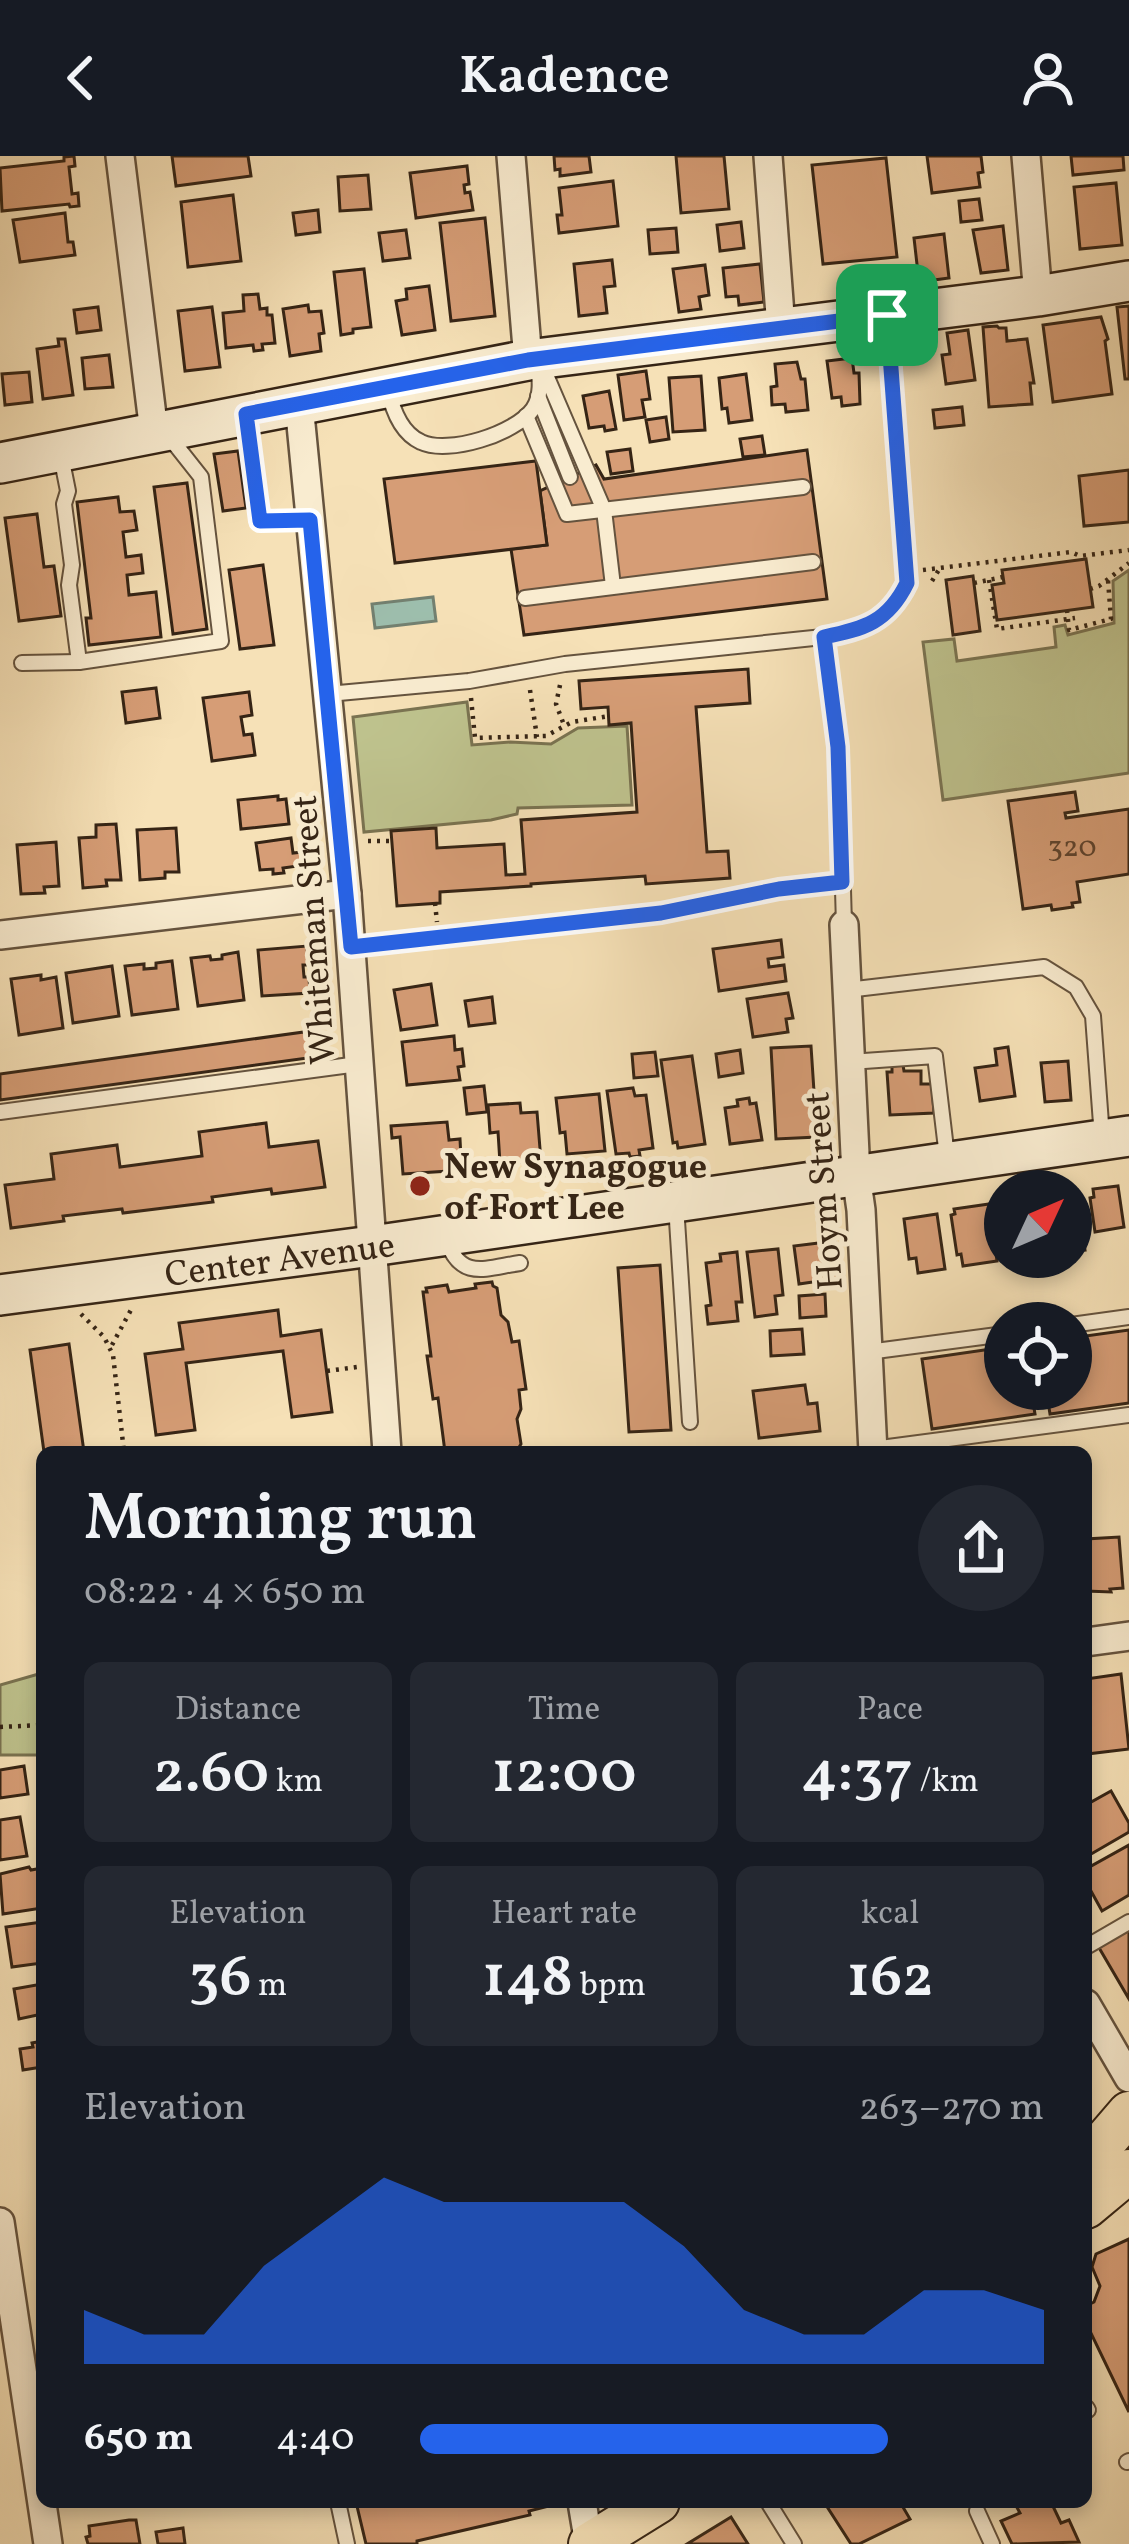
<!DOCTYPE html>
<html lang="en">
<head>
<meta charset="utf-8">
<style>
	body { margin:0; font-family:Vollkorn,serif; background:#242831; color:#f1f3f6; height:100vh; display:flex; flex-direction:column; font-size:45px; white-space:nowrap }
	* { box-sizing:border-box; margin:0 }
	p { font-size:39px; color:#9ea1a6 }
	.icon { flex:none; width:66px; height:66px; fill:none; stroke:currentColor; stroke-width:2; stroke-linecap:round; stroke-linejoin:round }
	.map { position:relative; flex:1; overflow:hidden }
	.panel { position:absolute; left:36px; top:1290px; width:1056px; height:1062px; display:flex; flex-direction:column; background:#171b24; border-radius:18px; box-shadow:0 6px 18px #0003 }
	.panel>* { flex:none }
	.needle { width:78px; rotate:46deg }
	.fabs { position:absolute; left:984px; top:1014px; display:grid; gap:24px }
	.fabs a { display:grid; place-items:center; width:108px; height:108px; border-radius:50%; background:#171b24; box-shadow:0 6px 18px #0003; font-size:60px }
	.pin { position:absolute; display:grid; place-items:center; width:102px; height:102px; color:#fff; margin:-51px; border-radius:24px; box-shadow:0 6px 18px #0006 }
	.round { display:grid; place-items:center; flex:none; width:126px; height:126px; border-radius:63px; background:#242831 }
	.overview { display:flex; align-items:center; justify-content:space-between; height:204px; padding:0 48px }
	h1 { font-size:66px; font-weight:600; line-height:90px }
	.metrics { display:grid; grid-template-columns:repeat(3,1fr); gap:18px; height:204px; padding:12px 48px }
	.metrics div { display:grid; align-content:center; border-radius:18px; background:#242831; text-align:center }
	.metrics b { font-size:60px; font-weight:600 }
	.metrics small { font-size:33px; font-weight:400 }
	.metrics p { font-size:33px }
	.chart { height:336px; padding:24px 48px }
	.chart p { display:flex; justify-content:space-between }
	.chart svg { width:100%; height:216px; margin-top:12px; fill:#2563eb; opacity:.7 }
	ul { padding:0 48px; list-style:none; font-size:39px }
	li { display:grid; grid-template-columns:192px 144px 1fr; align-items:center; height:90px }
	li i { height:30px; border-radius:15px; background:#2563eb }
	header { display:flex; justify-content:space-between; align-items:center; height:156px; padding:0 48px; background:#171b24; font-size:54px; font-weight:600 }
	.map>svg:first-child { display:block }
	.green { fill:#bec28d; stroke:#7a7351; stroke-width:3 }
	.water { fill:#9dbead; stroke:#738070; stroke-width:3 }
	.building { fill:#d69d76; stroke:#352415; stroke-width:3 }
	.lines { fill:none; stroke-linecap:round; stroke-linejoin:round }
	.service-casing { stroke:#65533e; stroke-width:18 }
	.minor-casing { stroke:#65533e; stroke-width:32 }
	.secondary-casing { stroke:#352415; stroke-width:44 }
	.primary-casing { stroke:#352415; stroke-width:46 }
	.path { stroke:#352415; stroke-width:4.5; stroke-dasharray:3 6; stroke-linecap:butt }
	.service { stroke:#f9ecd0; stroke-width:14 }
	.minor { stroke:#f9ecd0; stroke-width:27 }
	.secondary { stroke:#f9ecd0; stroke-width:39 }
	.primary { stroke:#f6e1b7; stroke-width:42 }
	.route-casing { stroke:#fff; stroke-width:24 }
	.route { stroke:#2563eb; stroke-width:15 }
	.poi-dot { fill:#8f2418; stroke:#f9ecd0; stroke-width:4.5 }
	.labels { text-anchor:middle; stroke-width:10; stroke-linejoin:round; paint-order:stroke }
	.number-label { font-size:30px; fill:#5d422d }
	.street-label { font-size:36px; fill:#352415; stroke:#f9ecd0 }
	.poi-label { font-size:36px; font-weight:bold; fill:#352415; stroke:#f9ecd0; text-anchor:start }
</style>
</head>
<body>
<header><svg class="icon" aria-label="back" viewBox="0 0 24 24"><path d="M15 5l-7 7 7 7"/></svg>Kadence<svg class="icon" aria-label="person" viewBox="0 0 24 24"><circle cx="12" cy="8" r="4"/><path d="M4 21q1-7 8-7t8 7"/></svg></header>
<div class="map">
<svg width="1129" height="2388" viewBox="0 0 1129 2388">
	<rect width="100%" height="100%" fill="#f6e1b7"/>
	<filter id="stains"><feTurbulence type="fractalNoise" baseFrequency=".00167" numOctaves="4"/><feColorMatrix values="0 0 0 0 .2 0 0 0 0 .09 0 0 0 0 .02 0 0 0 .5 -.17"/></filter>
	<radialGradient id="worn" r=".72"><stop offset=".6" stop-color="#630" stop-opacity="0"/><stop offset="1" stop-color="#630" stop-opacity=".3"/></radialGradient>
	<g class="green">
		<polygon points="1129,414 1129,617 943,644 923,486 954,483 957,505 1056,491 1054,471 1065,469 1068,479 1114,467 1113,425"/>
		<polygon points="467,546 472,589 510,586 551,588 578,572 627,570 632,649 518,652 517,658 491,664 364,676 353,561"/>
		<polygon points="42,1517 42,1599 0,1599 0,1529"/>
	</g>
	<polygon class="water" points="433,441 436,465 375,472 372,448"/>
	<g class="building">
		<polygon points="74,0 75,10 69,11 72,38 78,37 79,50 70,51 69,48 2,55 0,12 64,5 64,1"/>
		<polygon points="172,0 248,0 251,20 176,30"/>
		<polygon points="554,0 589,0 591,16 560,20 560,13 555,14"/>
		<polygon points="676,0 724,0 729,53 681,57"/>
		<polygon points="927,0 981,0 983,16 978,17 980,31 932,37"/>
		<polygon points="1071,0 1123,0 1124,14 1073,19"/>
		<polygon points="886,2 897,101 823,108 812,9"/>
		<polygon points="467,10 469,28 464,29 465,37 470,36 473,54 416,62 410,17"/>
		<polygon points="368,19 371,53 340,55 338,21"/>
		<polygon points="613,25 618,70 559,77 557,59 562,59 559,32"/>
		<polygon points="1116,27 1122,89 1080,93 1074,31"/>
		<polygon points="233,39 241,105 188,111 181,46"/>
		<polygon points="979,43 982,64 961,66 959,45"/>
		<polygon points="318,54 320,76 296,79 293,57"/>
		<polygon points="65,57 68,86 73,86 75,99 20,106 13,64"/>
		<polygon points="485,62 495,160 451,165 440,67"/>
		<polygon points="741,66 744,92 720,95 717,69"/>
		<polygon points="1003,70 1008,114 981,117 973,74"/>
		<polygon points="676,72 678,96 650,98 648,74"/>
		<polygon points="406,74 410,102 383,105 379,77"/>
		<polygon points="944,78 949,122 919,126 914,82"/>
		<polygon points="612,104 615,130 604,131 607,157 579,160 574,108"/>
		<polygon points="760,108 764,146 739,149 738,140 726,141 723,112"/>
		<polygon points="705,109 709,139 699,141 701,153 679,156 673,113"/>
		<polygon points="364,113 371,171 353,173 353,177 341,179 334,116"/>
		<polygon points="429,130 435,174 402,179 396,145 407,143 406,133"/>
		<polygon points="258,138 260,153 267,152 267,159 272,159 275,187 262,188 263,194 254,195 253,189 226,192 223,157 244,155 243,139"/>
		<polygon points="308,149 309,156 321,155 324,177 319,178 321,195 290,200 283,153"/>
		<polygon points="1129,150 1129,223 1125,223 1117,151"/>
		<polygon points="98,151 101,174 77,177 74,154"/>
		<polygon points="212,151 220,211 185,215 178,155"/>
		<polygon points="1101,161 1108,183 1105,185 1112,238 1053,246 1043,169"/>
		<polygon points="997,170 999,172 1006,172 1007,185 1027,183 1034,227 1030,227 1032,248 989,251 983,171"/>
		<polygon points="968,174 975,224 946,228 942,199 950,198 947,177"/>
		<polygon points="58,183 65,183 73,239 43,243 37,193 59,190"/>
		<polygon points="109,199 113,231 85,233 82,202"/>
		<polygon points="852,202 854,217 859,217 860,248 842,250 841,241 832,242 827,205"/>
		<polygon points="797,206 801,223 805,223 808,254 786,256 785,248 772,249 771,231 777,230 775,208"/>
		<polygon points="646,215 650,243 642,244 645,261 624,264 618,219"/>
		<polygon points="29,216 32,246 5,249 2,218"/>
		<polygon points="746,218 752,264 729,267 727,252 722,253 719,222"/>
		<polygon points="701,220 705,274 673,276 669,222"/>
		<polygon points="609,235 616,273 605,275 604,270 589,272 583,240"/>
		<polygon points="962,251 964,269 935,272 933,254"/>
		<polygon points="666,261 669,283 650,286 646,264"/>
		<polygon points="762,280 765,299 743,301 740,283"/>
		<polygon points="630,293 633,315 611,318 607,296"/>
		<polygon points="807,294 827,443 524,479 511,393 547,389 540,335 596,309 604,323"/>
		<polygon points="238,295 246,352 223,355 214,298"/>
		<polygon points="536,305 547,389 395,407 384,323"/>
		<polygon points="1129,314 1129,366 1084,370 1079,320"/>
		<polygon points="187,327 207,473 173,478 154,331"/>
		<polygon points="118,341 120,356 134,355 137,374 123,376 126,401 141,399 143,417 127,419 129,439 156,436 161,481 89,489 86,462 91,462 77,346"/>
		<polygon points="37,358 44,411 54,410 61,460 19,465 5,362"/>
		<polygon points="1086,403 1093,451 997,464 992,429 1004,427 1002,414"/>
		<polygon points="263,409 274,489 240,493 229,414"/>
		<polygon points="973,420 980,475 953,479 946,424"/>
		<polygon points="748,513 750,547 696,551 707,696 728,695 730,722 646,728 645,720 531,728 531,730 440,736 440,747 397,750 391,675 436,672 437,692 504,688 506,719 525,718 521,664 637,656 631,567 609,569 608,551 581,553 579,525"/>
		<polygon points="156,532 160,562 126,567 122,536"/>
		<polygon points="249,536 252,559 241,561 244,579 252,578 255,599 212,605 203,542"/>
		<polygon points="1075,636 1078,655 1065,657 1066,662 1129,653 1129,718 1077,726 1080,746 1072,747 1073,751 1052,754 1051,749 1023,753 1008,645"/>
		<polygon points="278,640 278,644 286,643 289,668 241,673 238,644"/>
		<polygon points="116,668 121,724 106,724 107,730 83,732 79,682 96,681 96,669"/>
		<polygon points="176,672 179,716 165,716 165,722 140,724 137,674"/>
		<polygon points="291,682 293,697 303,696 305,709 283,712 284,717 273,718 273,713 260,714 256,687"/>
		<polygon points="56,686 59,730 44,731 45,737 21,738 17,689"/>
		<polygon points="781,784 783,801 768,803 769,811 784,809 786,825 719,835 713,793"/>
		<polygon points="307,790 308,809 303,809 304,821 309,821 310,837 262,840 258,794"/>
		<polygon points="238,796 244,844 198,850 191,802 210,800 211,804 222,803 222,799"/>
		<polygon points="172,805 178,853 132,859 125,810 144,808 144,813 156,812 156,807"/>
		<polygon points="112,810 119,860 73,867 66,817"/>
		<polygon points="41,819 41,824 56,821 63,872 19,879 11,823"/>
		<polygon points="431,828 437,869 401,874 394,834"/>
		<polygon points="788,837 793,862 786,863 788,876 753,881 747,843"/>
		<polygon points="492,841 495,867 469,870 465,845"/>
		<polygon points="311,875 315,901 0,944 0,918"/>
		<polygon points="454,880 455,894 462,893 464,910 458,911 460,924 407,929 402,886"/>
		<polygon points="811,890 817,981 776,983 771,892"/>
		<polygon points="1008,891 1015,940 980,945 975,912 997,909 995,893"/>
		<polygon points="740,894 743,917 719,921 716,898"/>
		<polygon points="655,896 658,920 634,922 632,898"/>
		<polygon points="692,900 705,988 678,992 677,986 673,987 661,904"/>
		<polygon points="1068,905 1071,944 1045,946 1041,907"/>
		<polygon points="903,909 904,915 921,915 921,928 932,928 934,957 890,959 887,916 892,916 892,910"/>
		<polygon points="484,930 487,956 467,958 464,932"/>
		<polygon points="633,932 635,940 646,939 653,992 639,994 640,1000 630,1001 629,997 616,998 607,935"/>
		<polygon points="599,938 605,995 567,998 565,976 560,977 556,942"/>
		<polygon points="749,942 750,948 756,947 762,984 730,988 725,952 738,950 737,944"/>
		<polygon points="520,947 521,957 537,956 541,1005 500,1007 498,976 490,977 488,949"/>
		<polygon points="447,966 449,984 460,983 461,1003 449,1004 449,1015 403,1018 400,981 392,982 391,970"/>
		<polygon points="266,967 269,991 318,985 325,1031 272,1038 271,1033 212,1041 213,1046 123,1057 122,1053 63,1060 64,1065 11,1072 5,1029 54,1023 51,998 117,989 120,1011 202,1000 199,976"/>
		<polygon points="1118,1030 1124,1071 1095,1076 1090,1042 1094,1041 1093,1033"/>
		<polygon points="1077,1034 1085,1094 1071,1095 1071,1035"/>
		<polygon points="989,1048 997,1105 963,1110 961,1098 957,1099 951,1059 955,1058 954,1053"/>
		<polygon points="937,1058 945,1113 918,1117 916,1102 909,1103 904,1063"/>
		<polygon points="835,1085 840,1122 799,1128 794,1090"/>
		<polygon points="778,1093 783,1139 775,1140 777,1158 755,1161 747,1096"/>
		<polygon points="737,1096 742,1146 736,1146 738,1165 708,1168 706,1150 711,1149 706,1107 721,1105 720,1098"/>
		<polygon points="660,1109 671,1274 629,1276 618,1112"/>
		<polygon points="492,1126 493,1130 497,1132 501,1159 508,1166 512,1186 519,1185 526,1233 519,1234 521,1253 517,1263 521,1288 516,1296 445,1296 438,1242 433,1243 427,1200 431,1200 423,1136 427,1136 426,1132 447,1129 449,1136 476,1132 475,1128"/>
		<polygon points="825,1138 826,1160 800,1162 799,1140"/>
		<polygon points="278,1154 281,1180 321,1174 332,1256 292,1261 283,1195 186,1207 195,1274 156,1279 145,1198 183,1193 179,1167"/>
		<polygon points="802,1173 804,1198 771,1200 770,1175"/>
		<polygon points="1129,1174 1129,1247 1050,1258 1047,1239 1043,1239 1042,1233 1071,1233 1071,1182"/>
		<polygon points="69,1188 84,1296 44,1296 30,1194"/>
		<polygon points="1005,1191 1005,1233 1035,1233 1036,1240 1032,1240 1035,1258 932,1273 922,1203"/>
		<polygon points="805,1229 808,1248 817,1247 820,1275 759,1282 753,1235"/>
		<polygon points="1119,1381 1123,1432 1110,1433 1111,1436 1086,1435 1086,1383"/>
		<polygon points="1121,1518 1129,1593 1087,1598 1086,1523"/>
		<polygon points="24,1610 28,1638 0,1642 0,1614"/>
		<polygon points="1111,1635 1129,1667 1129,1676 1086,1701 1086,1649"/>
		<polygon points="20,1661 27,1700 0,1704 0,1664"/>
		<polygon points="1129,1689 1129,1739 1102,1755 1086,1726 1086,1713"/>
		<polygon points="29,1711 31,1714 42,1712 42,1752 3,1758 0,1718"/>
		<polygon points="42,1766 42,1807 12,1811 6,1771"/>
		<polygon points="1129,1772 1129,1843 1098,1790"/>
		<polygon points="42,1828 42,1858 19,1863 14,1833"/>
		<polygon points="42,1885 42,1911 23,1914 20,1893 33,1891 32,1887"/>
		<polygon points="1129,2083 1129,2256 1086,2167 1086,2150 1094,2146 1100,2130 1092,2111 1096,2098"/>
		<polygon points="356,2346 392,2346 393,2350 410,2346 543,2346 545,2351 529,2355 530,2359 417,2385 417,2388 366,2388"/>
		<polygon points="824,2346 900,2346 910,2363 859,2388 851,2388"/>
		<polygon points="1014,2346 1051,2346 1061,2367 1069,2364 1079,2386 1012,2388 1001,2365 1020,2357"/>
		<polygon points="731,2361 748,2388 687,2388"/>
		<polygon points="129,2364 136,2364 140,2388 88,2388 86,2381 90,2380 89,2370"/>
		<polygon points="183,2372 185,2388 158,2388 156,2376"/>
	</g>
	<g class="lines">
		<g class="service-casing">
			<g id="service">
				<polyline points="543,212 604,354 613,430"/>
				<path d="M388,232C392,252 401,277 421,286C448,299 515,278 533,253C542,240 540,223 538,208"/>
				<polyline points="538,240 570,321"/>
				<polyline points="526,260 567,358 803,331"/>
				<polyline points="247,263 260,366 310,364"/>
				<polyline points="61,300 68,335 64,348 72,409 69,429 79,506 221,485 201,321 167,278"/>
				<polyline points="525,442 813,406"/>
				<polyline points="823,481 839,591 844,769"/>
				<polyline points="22,507 79,506"/>
				<path d="M328,538L469,525L565,508L823,481C863,473 888,466 907,427L887,161"/>
				<polyline points="351,791 661,757 779,733 842,726"/>
				<polyline points="847,834 1044,811 1076,831 1093,860 1102,981"/>
				<polyline points="850,906 935,900 947,1001"/>
				<polyline points="0,956 358,908"/>
				<polyline points="676,1049 690,1266"/>
				<path d="M447,1084C460,1125 486,1112 520,1107"/>
				<polyline points="1071,1169 1129,1161"/>
				<polyline points="868,1196 1005,1178"/>
				<polyline points="873,1293 1129,1259"/>
				<polyline points="1086,1791 1129,1766"/>
				<polyline points="1086,2251 1088,2254"/>
				<polyline points="1127,2306 1129,2305"/>
				<polyline points="338,2346 347,2388"/>
				<polyline points="768,2346 794,2388"/>
				<polyline points="977,2355 992,2388"/>
			</g>
		</g>
		<g class="minor-casing">
			<g id="minor">
				<polyline points="120,0 154,276"/>
				<polyline points="511,0 528,204"/>
				<polyline points="768,0 781,172"/>
				<polyline points="1026,0 1038,140"/>
				<polyline points="299,248 347,738 387,1296"/>
				<polyline points="844,769 856,1019 861,1054 873,1296"/>
				<polyline points="0,779 347,738"/>
				<polyline points="1086,1486 1129,1480"/>
				<polyline points="1086,1848 1129,1922"/>
				<polyline points="0,2066 48,2388"/>
				<polyline points="582,2346 589,2388"/>
			</g>
		</g>
		<g class="secondary-casing">
			<g id="secondary">
				<polyline points="0,307 528,204 1038,140 1129,125"/>
				<path id="s1" d="M0,1139L372,1090L1129,980"/>
			</g>
		</g>
		<g class="primary-casing">
			<g id="primary">
				<polyline points="1086,2007 1129,1957"/>
				<polyline points="1086,2051 1129,2015"/>
				<polyline points="590,2388 658,2346"/>
			</g>
		</g>
		<g class="path">
			<polyline points="923,414 1071,396 1080,400 1129,394"/>
			<polyline points="989,424 997,473 1075,462"/>
			<polyline points="932,425 940,412"/>
			<polyline points="974,427 1003,421"/>
			<polyline points="1090,433 1099,430 1129,407"/>
			<polyline points="1067,454 1069,474 1111,463 1108,424"/>
			<polyline points="560,529 556,548 564,569"/>
			<polyline points="530,534 537,581"/>
			<polyline points="471,542 475,582 546,580 572,566 609,560"/>
			<polyline points="368,685 392,685"/>
			<polyline points="435,747 437,766"/>
			<polyline points="81,1158 104,1181 113,1199 124,1296"/>
			<polyline points="112,1189 132,1152"/>
			<polyline points="327,1215 357,1211"/>
			<polyline points="0,1571 42,1569"/>
		</g>
		<use href="#service" class="service"/>
		<use href="#minor" class="minor"/>
		<use href="#secondary" class="secondary"/>
		<use href="#primary" class="primary"/>
	</g>
	<g class="lines">
		<g class="route-casing">
			<path id="route" d="M887,159L907,427C888,466 864,473 824,481L838,591L842,726L779,733L661,757L351,791L310,364L260,365L246,258L528,204Z"/>
		</g>
		<use href="#route" class="route"/>
	</g>
	<circle class="poi-dot" cx="420" cy="1030" r="12"/>
	<g class="labels">
		<g class="number-label">
			<text x="1072" y="700">320</text>
		</g>
		<g class="street-label">
			<text transform="translate(312 774) rotate(-94)" y="13">Whiteman Street</text>
			<text transform="translate(822 1035) rotate(-94)" y="13">Hoym Street</text>
			<text dy="13" stroke="none"><textPath href="#s1" startOffset="282">Center Avenue</textPath></text>
		</g>
		<g class="poi-label">
			<text x="444" y="1022">New Synagogue<tspan x="444" dy="41">of Fort Lee</tspan></text>
		</g>
	</g>
	<rect width="100%" height="100%" filter="url(#stains)"/>
	<rect width="100%" height="100%" fill="url(#worn)"/>
</svg>
<div class="fabs">
<a><svg class="needle" viewBox="-14 -14 28 28"><path d="M0-13l5 13h-10z" fill="#e53935"/><path d="M0 13l5-13h-10z" fill="#9ea1a6"/></svg></a>
<a><svg class="icon" aria-label="locate" viewBox="0 0 24 24"><circle cx="12" cy="12" r="6"/><path d="M12 2v4M12 18v4M2 12h4M18 12h4"/></svg></a>
</div>
<div class="pin" style="left:887px;top:159px;background:#1e9e55"><svg class="icon" aria-label="arrive" viewBox="0 0 24 24"><path d="M6 21V4h12l-3 4 3 4H6"/></svg></div>
<section class="panel">
<div class="overview"><div><h1>Morning run</h1><p>08:22 · 4 × 650 m</p></div><a class="round"><svg class="icon" aria-label="share" viewBox="0 0 24 24"><path d="M12 15V3M7 8l5-5 5 5M5 13v7h14v-7"/></svg></a></div>
<div class="metrics">
<div><p>Distance</p><b>2.60<small> km</small></b></div>
<div><p>Time</p><b>12:00</b></div>
<div><p>Pace</p><b>4:37<small> /km</small></b></div>
</div>
<div class="metrics">
<div><p>Elevation</p><b>36<small> m</small></b></div>
<div><p>Heart rate</p><b>148<small> bpm</small></b></div>
<div><p>kcal</p><b>162</b></div>
</div>
<div class="chart"><p><span>Elevation</span>263–270 m</p>
<svg viewBox="0 0 160 44" preserveAspectRatio="none"><path d="M0 44V33L10 38L20 38L30 24L40 15L50 6L60 11L70 11L80 11L90 11L100 20L110 33L120 38L130 38L140 29L150 29L160 33V44z"/></svg>
</div>
<ul>
<li><b>650 m</b>4:40<i style="width:75%"></i></li>
</ul>
</section>
</div>
</body>
</html>
